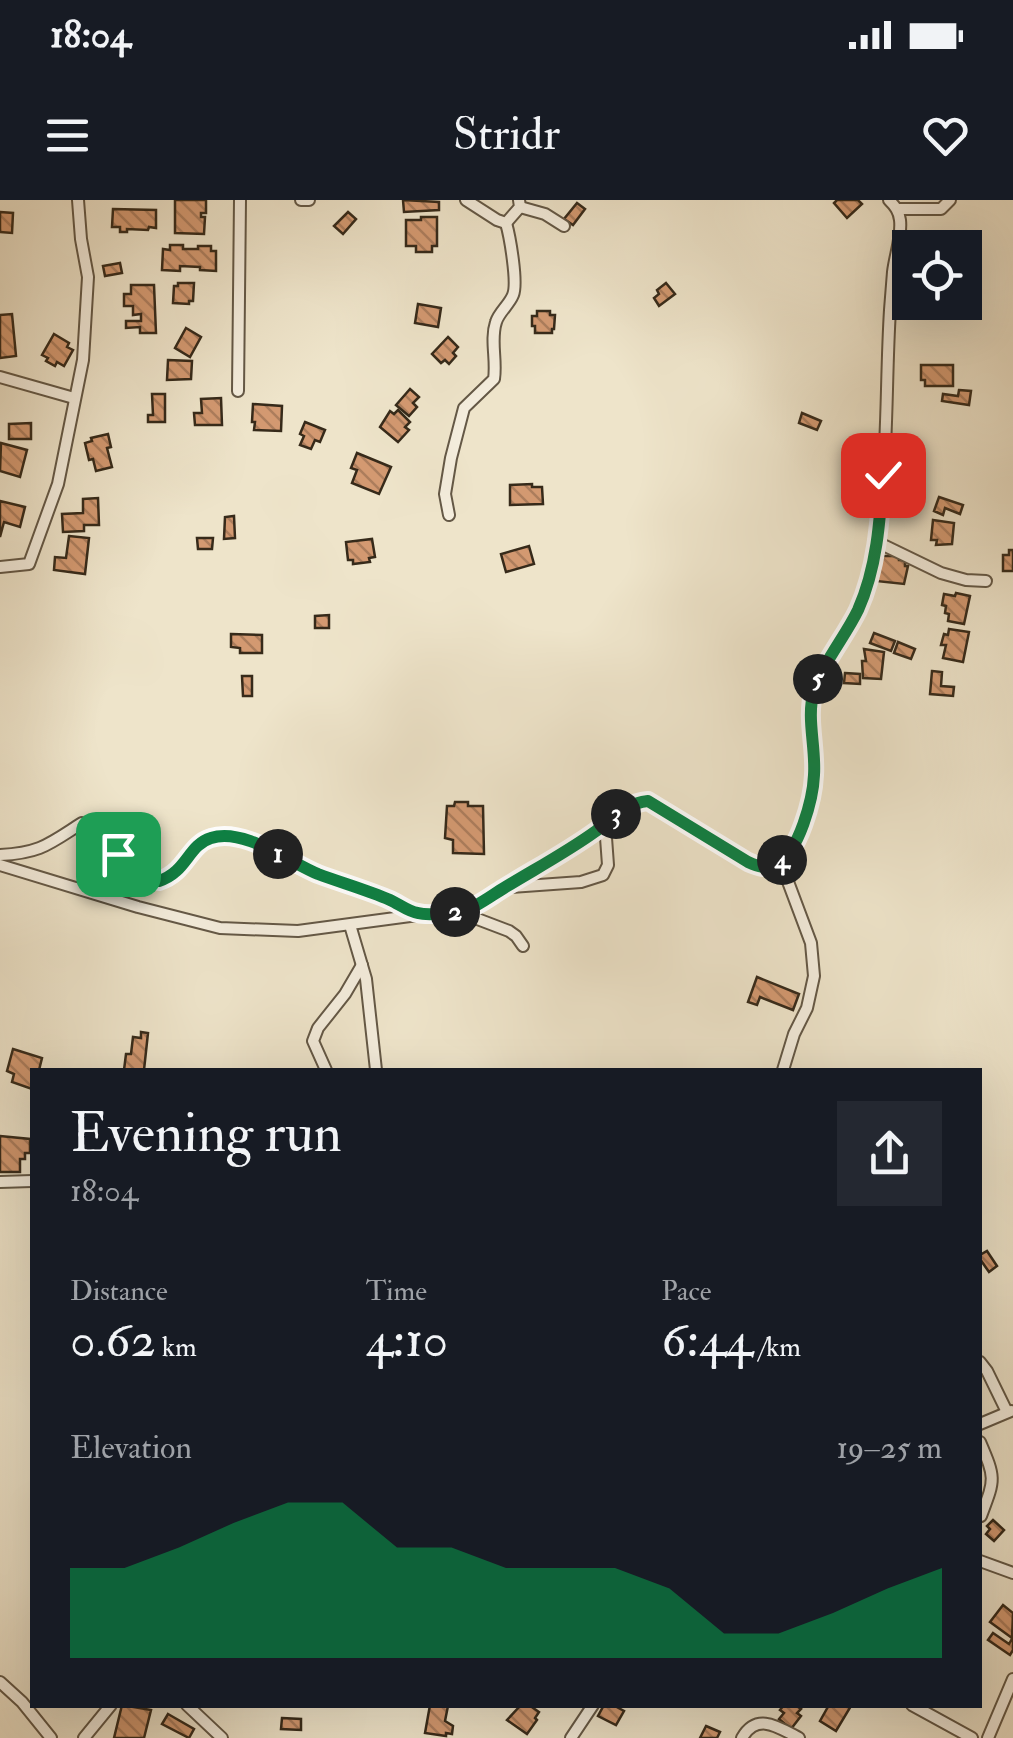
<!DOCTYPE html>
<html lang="en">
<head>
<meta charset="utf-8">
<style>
	body { margin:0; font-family:"IM FELL Double Pica",serif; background:#242831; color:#f1f3f6; height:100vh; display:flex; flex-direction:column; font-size:38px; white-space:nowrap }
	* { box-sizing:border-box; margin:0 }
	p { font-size:32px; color:#9ea1a6 }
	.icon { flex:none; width:55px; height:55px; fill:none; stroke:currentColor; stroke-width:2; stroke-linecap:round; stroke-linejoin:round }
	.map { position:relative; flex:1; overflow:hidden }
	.drawer { position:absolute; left:30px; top:868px; width:952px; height:640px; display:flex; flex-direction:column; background:#171b24; border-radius:0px; box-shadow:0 10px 40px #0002 }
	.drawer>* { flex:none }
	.controls { position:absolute; left:892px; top:30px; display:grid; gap:20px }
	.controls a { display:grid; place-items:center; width:90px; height:90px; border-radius:0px; background:#171b24; box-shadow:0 10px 40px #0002; font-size:50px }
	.pin { position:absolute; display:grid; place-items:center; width:85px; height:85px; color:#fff; margin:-42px; border-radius:20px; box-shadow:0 5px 15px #0006 }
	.km { position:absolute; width:50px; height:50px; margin:-25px; border-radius:50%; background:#222; color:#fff; font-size:28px; line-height:50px; text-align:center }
	.round { display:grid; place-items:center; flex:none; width:105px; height:105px; border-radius:0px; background:#242831 }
	.head { display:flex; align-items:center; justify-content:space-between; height:170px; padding:0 40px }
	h1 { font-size:55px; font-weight:600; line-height:75px }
	.figures { display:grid; grid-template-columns:repeat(3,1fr); gap:15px; height:170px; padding:10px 40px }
	.figures div { display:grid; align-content:center }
	.figures b { font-size:50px; font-weight:600 }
	.figures small { font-size:28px; font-weight:400 }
	.figures p { font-size:28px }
	.chart { height:280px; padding:20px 40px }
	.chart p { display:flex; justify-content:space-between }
	.chart svg { width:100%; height:180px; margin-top:10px; fill:#0b8043; opacity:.7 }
	.status { display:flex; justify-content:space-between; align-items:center; height:70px; padding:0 50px; background:#171b24; direction:ltr }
	.status svg { height:28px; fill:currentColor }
	header { display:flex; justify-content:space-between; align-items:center; height:130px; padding:0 40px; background:#171b24; font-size:45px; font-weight:600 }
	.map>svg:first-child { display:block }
	.building { fill:url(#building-back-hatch); stroke:#362a1a; stroke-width:2.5 }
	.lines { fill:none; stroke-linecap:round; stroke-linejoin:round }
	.minor-casing { stroke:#645846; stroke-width:14 }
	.minor { stroke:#f4eddd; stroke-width:10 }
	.route-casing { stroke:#fff; stroke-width:20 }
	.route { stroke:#0b8043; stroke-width:12 }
</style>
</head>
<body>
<div class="status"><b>18:04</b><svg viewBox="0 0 49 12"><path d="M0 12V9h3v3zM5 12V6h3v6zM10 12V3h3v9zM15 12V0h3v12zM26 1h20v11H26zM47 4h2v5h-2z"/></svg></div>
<header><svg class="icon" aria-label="menu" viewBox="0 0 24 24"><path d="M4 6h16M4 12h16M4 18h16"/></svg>Stridr<svg class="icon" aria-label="heart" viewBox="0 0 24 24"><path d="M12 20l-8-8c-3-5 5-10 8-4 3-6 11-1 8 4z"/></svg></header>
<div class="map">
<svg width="1013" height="1538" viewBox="0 0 1013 1538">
	<defs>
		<pattern id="building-back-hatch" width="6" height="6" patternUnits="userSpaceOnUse" patternTransform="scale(2.5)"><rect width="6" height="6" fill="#d39971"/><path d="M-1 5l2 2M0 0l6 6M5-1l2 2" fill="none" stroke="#ac7d5c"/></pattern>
	</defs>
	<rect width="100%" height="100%" fill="#eee4ca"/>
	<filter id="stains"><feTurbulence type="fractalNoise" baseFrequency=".002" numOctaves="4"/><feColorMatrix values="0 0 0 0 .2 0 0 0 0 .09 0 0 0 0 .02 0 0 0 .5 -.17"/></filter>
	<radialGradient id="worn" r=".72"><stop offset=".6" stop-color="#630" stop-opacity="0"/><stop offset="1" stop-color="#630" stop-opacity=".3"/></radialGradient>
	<g class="building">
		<polygon points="175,0 206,0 206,13 201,13 201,17 205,17 204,34 175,33"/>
		<polygon points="403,0 439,2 439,10 404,12"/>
		<polygon points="837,0 858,0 862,4 847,18 834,3"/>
		<polygon points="577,3 585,9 573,25 564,19"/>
		<polygon points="113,9 156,10 156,28 149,27 148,30 127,29 127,32 120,32 120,27 112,27"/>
		<polygon points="0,12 13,13 12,33 0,32"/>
		<polygon points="348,12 356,19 343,34 334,26"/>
		<polygon points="421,17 437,17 437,46 432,46 432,52 416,52 416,46 406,46 406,20 421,20"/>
		<polygon points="170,45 183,45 183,49 198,49 198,46 211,46 211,51 216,51 216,71 200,70 200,67 180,66 180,71 162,70 163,49 170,50"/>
		<polygon points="120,63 122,73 105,76 103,66"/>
		<polygon points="178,83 194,83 193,101 189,101 189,104 173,103 174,86 178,86"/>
		<polygon points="666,83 675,94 659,106 654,98 659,94 657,90"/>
		<polygon points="131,85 154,85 156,133 140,133 140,127 126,128 126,121 141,121 141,114 133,115 133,106 124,106 124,94 131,94"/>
		<polygon points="904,98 910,99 910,102 920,102 919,114 916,113 916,118 902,117"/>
		<polygon points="418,104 441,108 438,127 415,123"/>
		<polygon points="537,111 550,111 550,115 555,115 554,129 552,129 552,133 535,133 535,126 532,126 532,116 537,116"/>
		<polygon points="12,114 16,156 0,158 0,115"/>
		<polygon points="186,128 201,137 190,157 175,148"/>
		<polygon points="54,134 69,143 67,147 73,150 64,166 57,162 55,166 46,161 48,158 42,155"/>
		<polygon points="448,137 458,147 453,153 456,156 449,164 445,160 441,163 432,154"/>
		<polygon points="168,160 192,161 191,179 167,180"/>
		<polygon points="921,165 953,165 953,186 925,186 925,180 921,180"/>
		<polygon points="410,189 419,197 413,203 417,207 409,216 396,205"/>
		<polygon points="959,190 971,191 969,205 942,201 943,194 958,196"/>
		<polygon points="152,194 165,194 165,222 148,222 148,215 153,215"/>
		<polygon points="221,198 222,225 195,225 194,213 202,213 201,199"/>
		<polygon points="253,204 282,206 281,231 254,230 255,222 252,222"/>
		<polygon points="398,210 410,222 405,227 409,230 398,242 380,227 390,211 394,214"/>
		<polygon points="802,213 821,221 817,230 799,223"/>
		<polygon points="305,222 325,230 320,242 315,240 311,249 300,245 304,236 300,234"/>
		<polygon points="31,223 31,239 9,239 9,224"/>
		<polygon points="108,234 111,247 107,248 112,267 96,271 93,259 89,260 85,243 92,241 91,238"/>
		<polygon points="1,243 27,250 20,277 0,271"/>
		<polygon points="357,253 391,267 379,294 352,283 357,270 351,268"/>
		<polygon points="532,284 532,287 542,287 543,304 510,305 510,285"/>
		<polygon points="939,297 963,305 960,314 945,308 943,315 934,311"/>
		<polygon points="98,298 99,325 84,325 84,331 63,332 62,314 83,313 83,299"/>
		<polygon points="0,301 25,307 20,327 4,322 0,337"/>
		<polygon points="234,316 235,338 224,339 225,317"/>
		<polygon points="933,320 954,323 952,344 936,345 937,340 931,340"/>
		<polygon points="69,336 89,338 85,374 54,370 55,357 66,358"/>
		<polygon points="197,338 213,338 212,349 198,349"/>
		<polygon points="372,339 375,357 369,358 370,362 353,364 353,360 348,360 346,342"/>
		<polygon points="529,346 534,364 506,372 501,354"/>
		<polygon points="1009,350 1013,350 1013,371 1003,371 1003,355 1009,355"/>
		<polygon points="880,356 899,356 899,360 905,360 905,366 908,366 904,384 876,381"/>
		<polygon points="956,393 970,396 964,424 948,421 949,414 945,413 946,406 942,405 944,394 955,396"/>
		<polygon points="329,415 329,428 315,428 315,416"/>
		<polygon points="949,429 969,432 963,462 943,458 946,445 941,445 944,434 948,435"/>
		<polygon points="874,433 895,441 891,451 870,443"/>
		<polygon points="231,434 262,435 262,453 240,453 240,448 231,447"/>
		<polygon points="898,442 915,449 911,459 894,453"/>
		<polygon points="864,449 884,452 881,479 863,478 862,461 866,461"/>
		<polygon points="932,471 942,472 941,486 954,487 953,496 930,494"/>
		<polygon points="845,473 860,474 860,484 844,483"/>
		<polygon points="242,476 252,476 252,496 243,496"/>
		<polygon points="455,602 468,602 468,606 483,606 484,654 453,653 453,640 445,638 447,606 454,606"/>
		<polygon points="757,777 799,794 793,810 760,797 757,805 748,802"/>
		<polygon points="141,832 148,833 144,870 124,870 126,854 131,854 133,837 141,838"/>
		<polygon points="13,849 42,858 39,870 32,870 32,889 12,882 14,874 7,871"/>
		<polygon points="0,936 30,939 30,953 25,953 25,959 20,959 20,972 0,972"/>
		<polygon points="987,1051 997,1066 989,1072 980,1059 980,1055"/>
		<polygon points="993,1320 1004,1330 994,1341 986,1334 990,1329 987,1326"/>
		<polygon points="1003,1405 1013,1413 1012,1438 990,1422"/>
		<polygon points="993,1433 1009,1444 1013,1437 1013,1450 1010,1455 988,1440"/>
		<polygon points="122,1505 151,1510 144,1538 114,1538"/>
		<polygon points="430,1505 448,1506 445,1521 453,1526 452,1534 446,1533 446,1536 425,1533"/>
		<polygon points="521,1505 529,1505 539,1512 535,1518 537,1520 527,1534 507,1520"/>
		<polygon points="604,1505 613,1505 624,1511 616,1525 598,1516"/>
		<polygon points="784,1505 795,1505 801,1509 797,1513 801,1516 791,1529 779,1519 784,1513 780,1510"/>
		<polygon points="829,1505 851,1506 836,1531 820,1521"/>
		<polygon points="168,1514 194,1529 189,1538 162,1524"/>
		<polygon points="282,1518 301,1519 301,1530 281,1529"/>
		<polygon points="706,1526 720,1532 717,1538 700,1538"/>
	</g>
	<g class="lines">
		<g class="minor-casing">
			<g id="minor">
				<polyline points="301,0 309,0"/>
				<polyline points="466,0 497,20 506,23 520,7 519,0"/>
				<polyline points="520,7 545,14 564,26"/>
				<polyline points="897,9 941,9 950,0"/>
				<polyline points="0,177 74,198"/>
				<polyline points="238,191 240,0"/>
				<path d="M449,315L445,294L451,258L464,208L494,179C497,160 490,140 496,122C499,112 509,105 513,95C518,83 510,37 506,23"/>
				<polyline points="877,342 941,373 966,380 986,381"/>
				<polyline points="0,367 29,364 58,284 83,160 88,77 81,39 78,0"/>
				<path d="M0,655C41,653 49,644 82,623C97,630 104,640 116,651C128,663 143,674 159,681C186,673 188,645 211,638C223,634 237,637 249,641C273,649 295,664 318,674C352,688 386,698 419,714"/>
				<polyline points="781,663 811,743 814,776 807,808 794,834 783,870"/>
				<path d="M0,665L138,707L220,728L298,731L470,708L546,664L595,631L622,609L637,602L648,601L668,612L757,666C765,667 772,668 779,663C800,649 813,598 814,574C816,546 806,517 814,490C824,457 852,431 863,396C891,303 884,206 890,110C891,98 892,85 893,72C895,55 902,37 900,20C899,11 895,6 889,0"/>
				<polyline points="511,687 581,682 603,675 608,665 605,624"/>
				<polyline points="459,712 509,731 516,736 523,746"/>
				<polyline points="350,725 366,779 376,870"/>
				<polyline points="326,870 313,841 318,828 345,794 362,765"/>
				<polyline points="0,982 32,981"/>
				<polyline points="980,1162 987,1171 1007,1212"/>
				<polyline points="980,1224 1011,1211"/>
				<path d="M980,1242C996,1279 995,1279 981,1316"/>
				<polyline points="980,1361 1013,1373"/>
				<polyline points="0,1482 22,1502 51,1538"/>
				<polyline points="187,1505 222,1538"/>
				<polyline points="912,1505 972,1538"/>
				<polyline points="84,1538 111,1505"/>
				<polyline points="571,1538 593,1505"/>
				<path d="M742,1538C757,1512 778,1527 799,1538"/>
				<polyline points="988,1538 1013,1479"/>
			</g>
		</g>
		<use href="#minor" class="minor"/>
	</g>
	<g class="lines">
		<g class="route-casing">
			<path id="route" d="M118,654L146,675L159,681C187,672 188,645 211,638C243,627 289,662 318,674C342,683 367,690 390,700C399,704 409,712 418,713C429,716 446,713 457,712C475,709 489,697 504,688C535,669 567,652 596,631C613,618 626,603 648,601L748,662C757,666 767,670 777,664C799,652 813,599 814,575C816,547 806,517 814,491C822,464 845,437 858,410C877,368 880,320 883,275"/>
		</g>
		<use href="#route" class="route"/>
	</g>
	<rect width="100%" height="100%" filter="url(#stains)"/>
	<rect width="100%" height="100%" fill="url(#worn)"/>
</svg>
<div class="controls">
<a><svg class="icon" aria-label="locate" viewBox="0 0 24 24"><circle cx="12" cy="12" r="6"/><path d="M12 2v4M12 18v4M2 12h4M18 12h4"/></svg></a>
</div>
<div class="pin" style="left:118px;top:654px;background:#1e9e55"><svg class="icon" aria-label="arrive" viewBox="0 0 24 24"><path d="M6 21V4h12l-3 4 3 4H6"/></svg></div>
<div class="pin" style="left:883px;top:275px;background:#d93025"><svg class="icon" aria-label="check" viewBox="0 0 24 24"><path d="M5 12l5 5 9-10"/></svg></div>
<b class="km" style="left:278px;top:654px">1</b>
<b class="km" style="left:455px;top:712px">2</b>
<b class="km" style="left:616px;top:614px">3</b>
<b class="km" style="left:782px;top:660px">4</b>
<b class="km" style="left:818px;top:479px">5</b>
<section class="drawer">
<div class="head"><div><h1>Evening run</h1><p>18:04</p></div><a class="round"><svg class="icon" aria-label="share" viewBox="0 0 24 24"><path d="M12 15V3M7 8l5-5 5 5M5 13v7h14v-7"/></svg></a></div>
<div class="figures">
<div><p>Distance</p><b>0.62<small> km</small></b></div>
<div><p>Time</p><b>4:10</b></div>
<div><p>Pace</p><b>6:44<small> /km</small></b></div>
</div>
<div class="chart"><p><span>Elevation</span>19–25 m</p>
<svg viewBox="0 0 160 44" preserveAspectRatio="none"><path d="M0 44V22L10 22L20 17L30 11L40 6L50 6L60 17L70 17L80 22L90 22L100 22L110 27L120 38L130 38L140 33L150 27L160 22V44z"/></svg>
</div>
</section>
</div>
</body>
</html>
